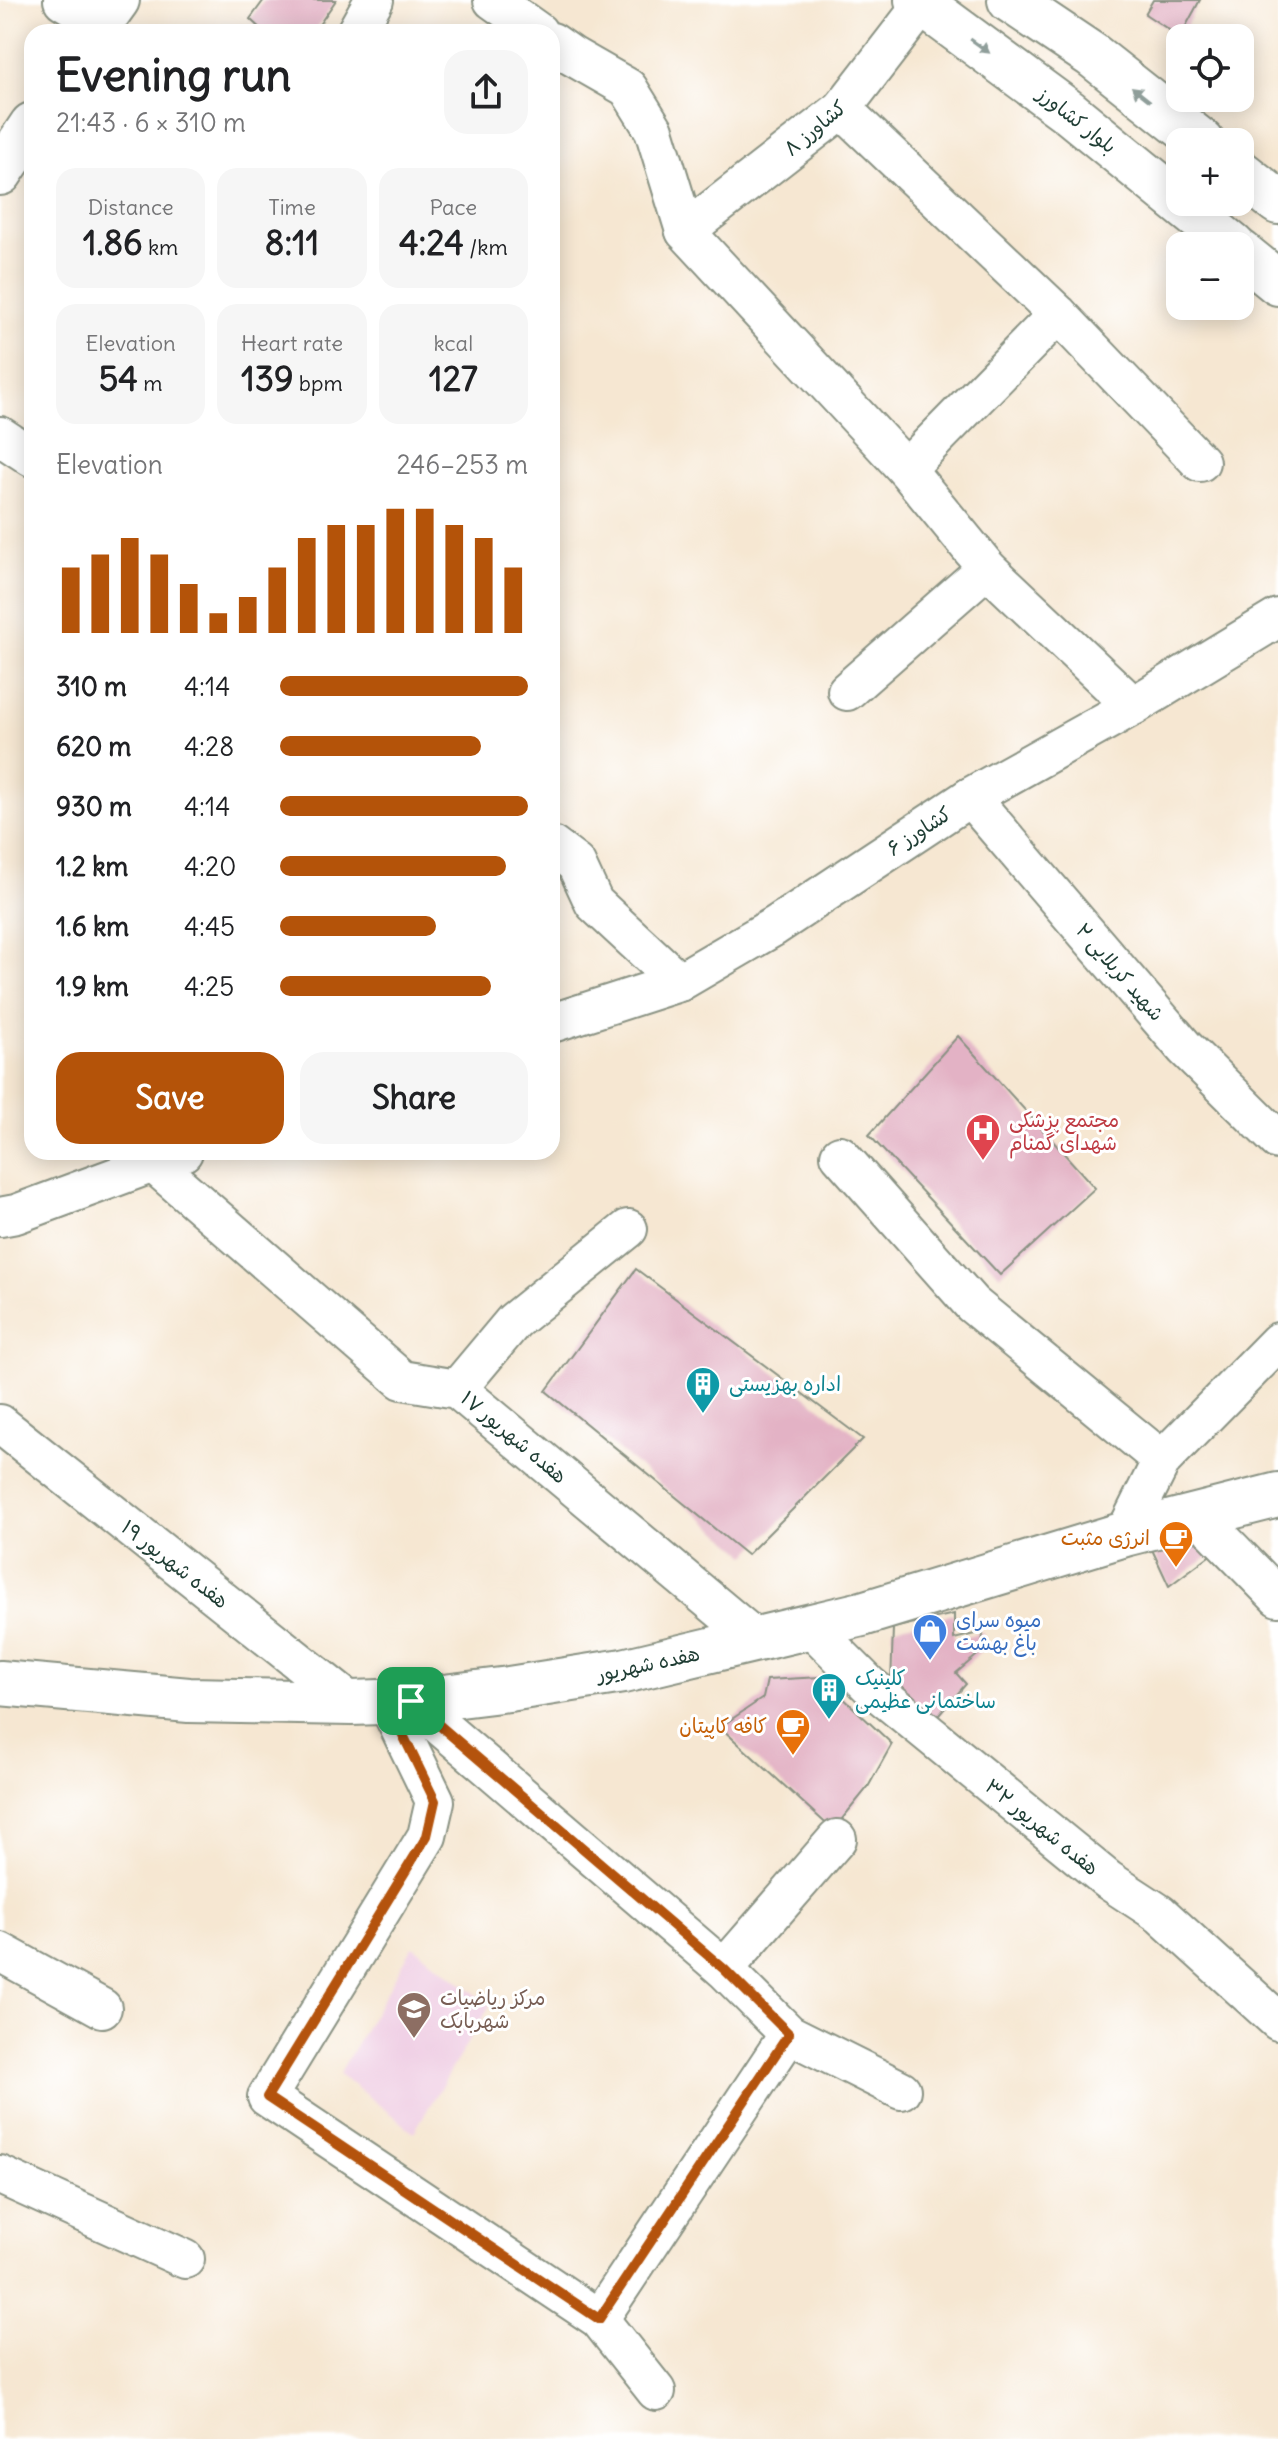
<!DOCTYPE html>
<html lang="en">
<head>
<meta charset="utf-8">
<style>
	body { margin:0; font-family:Delius,"Playpen Sans Arabic",sans-serif; background:#f6f6f6; color:#202124; height:100vh; display:flex; flex-direction:column; font-size:30px; white-space:nowrap }
	* { box-sizing:border-box; margin:0 }
	p { font-size:26px; color:#757577 }
	.icon { flex:none; width:44px; height:44px; fill:none; stroke:currentColor; stroke-width:2; stroke-linecap:round; stroke-linejoin:round }
	.map { position:relative; flex:1; overflow:hidden }
	.details { position:absolute; left:24px; top:24px; width:536px; height:1136px; display:flex; flex-direction:column; background:#fff; border-radius:24px; box-shadow:0 4px 20px #0003 }
	.details>* { flex:none }
	.tools { position:absolute; left:1166px; top:24px; display:grid; gap:16px }
	.tools a { display:grid; place-items:center; width:88px; height:88px; border-radius:16px; background:#fff; box-shadow:0 4px 20px #0003; font-size:40px }
	.pin { position:absolute; display:grid; place-items:center; width:68px; height:68px; color:#fff; margin:-34px; border-radius:16px; box-shadow:0 4px 12px #0006 }
	.round { display:grid; place-items:center; flex:none; width:84px; height:84px; border-radius:24px; background:#f6f6f6 }
	.head { display:flex; align-items:center; justify-content:space-between; height:136px; padding:0 32px }
	h1 { font-size:44px; font-weight:700; line-height:60px }
	.stats { display:grid; grid-template-columns:repeat(3,1fr); gap:12px; height:136px; padding:8px 32px }
	.stats div { display:grid; align-content:center; border-radius:20px; background:#f6f6f6; text-align:center }
	.stats b { font-size:34px; font-weight:700 }
	.stats small { font-size:22px; font-weight:400 }
	.stats p { font-size:22px }
	.chart { height:224px; padding:16px 32px }
	.chart p { display:flex; justify-content:space-between }
	.chart svg { width:100%; height:144px; margin-top:8px; stroke:#b45309; stroke-width:6 }
	.action { display:flex; gap:16px; margin-top:auto; padding:16px 32px }
	.action a { flex:1; height:92px; border-radius:24px; background:#b45309; color:#fff; font-size:32px; font-weight:700; line-height:92px; text-align:center }
	.action a+a { background:#f6f6f6; color:#202124 }
	ul { padding:0 32px; list-style:none; font-size:26px }
	li { display:grid; grid-template-columns:128px 96px 1fr; align-items:center; height:60px }
	li i { height:20px; border-radius:10px; background:#b45309 }
	.map>svg:first-child { display:block }
	.built { fill:#f0d0e5 }
	.building { fill:#e3b2c5 }
	.lines { fill:none; stroke-linecap:round; stroke-linejoin:round }
	.minor-casing { stroke:#8a9283; stroke-width:42 }
	.secondary-casing { stroke:#8a9283; stroke-width:48 }
	.primary-casing { stroke:#8a9283; stroke-width:48 }
	.minor { stroke:#fff; stroke-width:38 }
	.secondary { stroke:#fff; stroke-width:44 }
	.primary { stroke:#fff; stroke-width:44 }
	.oneway { fill:#8f9e9a }
	.route-casing { stroke:#fff; stroke-width:16 }
	.route { stroke:#b45309; stroke-width:10 }
	.labels { text-anchor:middle; stroke-width:6; stroke-linejoin:round; paint-order:stroke }
	.street-label { font-size:20px; fill:#1f3d34; stroke:#fff }
	.health-label { font-size:20px; fill:#be3a42; stroke:#fff; text-anchor:start }
	.culture-label { font-size:20px; fill:#0d838f; stroke:#fff; text-anchor:start }
	.food-label { font-size:20px; fill:#c56008; stroke:#fff; text-anchor:end }
	.shop-label { font-size:20px; fill:#366cbe; stroke:#fff; text-anchor:start }
	.education-label { font-size:20px; fill:#785e54; stroke:#fff; text-anchor:start }
</style>
</head>
<body>
<div class="map">
<svg width="1278" height="2439" viewBox="0 0 1278 2439">
	<rect width="100%" height="100%" fill="#fff"/>
	<filter id="ink" filterUnits="userSpaceOnUse"><feTurbulence type="fractalNoise" baseFrequency=".0125" numOctaves="2"/><feDisplacementMap in="SourceGraphic" scale="16" xChannelSelector="R" yChannelSelector="G"/><feConvolveMatrix kernelMatrix="1 2 1 2 8 2 1 2 1" color-interpolation-filters="sRGB"/></filter>
	<filter id="wash" filterUnits="userSpaceOnUse"><feTurbulence type="fractalNoise" baseFrequency=".006" numOctaves="4" result="noise"/><feDisplacementMap in="SourceGraphic" scale="32" xChannelSelector="R" yChannelSelector="G"/><feGaussianBlur stdDeviation="1.8" result="paint"/><feColorMatrix in="noise" values="0 0 0 0 0 0 0 0 0 0 0 0 0 0 0 0 0 1.4 0 .05"/><feComposite in="paint" operator="in"/></filter>
	<g filter="url(#wash)">
		<rect width="100%" height="100%" fill="#f6e7d2"/>
		<polygon class="built" points="413,1946 490,2005 414,2132 339,2074"/>
		<g id="blocks">
			<g class="building">
				<polygon points="264,0 336,0 314,32 264,32 250,19"/>
				<polygon points="1153,0 1200,0 1180,37 1145,14"/>
				<polygon points="958,1036 1095,1188 1000,1275 869,1135"/>
				<polygon points="636,1269 863,1439 747,1555 546,1391"/>
				<polygon points="1195,1529 1213,1553 1169,1586 1149,1543"/>
				<polygon points="954,1614 954,1639 983,1632 982,1651 956,1673 966,1684 932,1723 891,1684 893,1628"/>
				<polygon points="821,1677 892,1744 868,1787 833,1830 720,1727 763,1698 767,1680"/>
			</g>
		</g>
	</g>
	<g filter="url(#ink)">
		<use href="#blocks" fill-opacity="0" stroke="#8a9283" stroke-width="2"/>
		<g class="lines">
			<g class="minor-casing">
				<g id="minor">
					<polyline points="63,0 101,23"/>
					<polyline points="493,0 538,32"/>
					<polyline points="356,32 374,0"/>
					<polyline points="552,42 572,56 628,88 654,130 685,231 906,469 987,568 1133,706"/>
					<polyline points="842,109 1058,314 1200,462"/>
					<polyline points="685,231 842,109 923,4"/>
					<polyline points="0,436 32,457"/>
					<polyline points="906,469 1058,314"/>
					<polyline points="847,691 987,568"/>
					<polyline points="970,797 1185,1048 1278,1140"/>
					<polyline points="552,846 576,864 594,903 679,982"/>
					<polyline points="552,1023 679,982 775,926 970,797 1133,706 1278,618"/>
					<polyline points="840,1155 972,1304 1162,1460"/>
					<polyline points="153,1163 402,1380 457,1389 757,1640"/>
					<polyline points="0,1217 16,1214 183,1152"/>
					<polyline points="457,1389 514,1321 628,1229"/>
					<polyline points="0,1424 351,1703"/>
					<polyline points="1198,1515 1278,1597"/>
					<polyline points="1125,1534 1162,1460 1278,1342"/>
					<polyline points="811,1627 869,1685 1108,1880 1160,1914 1278,2021"/>
					<polyline points="411,1701 724,1969 789,2034 901,2090"/>
					<polyline points="387,1702 435,1801 427,1836 267,2097 599,2319 656,2391"/>
					<polyline points="0,1952 102,2008"/>
					<polyline points="724,1969 837,1839"/>
					<polyline points="0,2175 185,2259"/>
					<polyline points="599,2319 789,2034"/>
				</g>
			</g>
			<g class="secondary-casing">
				<g id="secondary">
					<polyline points="917,0 1069,112 1233,246"/>
					<polyline points="1010,0 1092,55 1202,142"/>
					<polyline points="94,32 117,0"/>
					<polyline points="1240,172 1278,202"/>
					<polyline points="0,173 32,125"/>
					<polyline points="1240,252 1278,283"/>
				</g>
			</g>
			<g class="primary-casing">
				<polyline id="primary" points="0,1683 189,1700 351,1703 411,1701 509,1689 623,1671 862,1614 1125,1534 1278,1495"/>
			</g>
			<use href="#minor" class="minor"/>
			<use href="#secondary" class="secondary"/>
			<use href="#primary" class="primary"/>
		</g>
		<defs><path id="oneway-solid" d="M-6-.8H1V-3.2L6.5 0L1 3.2V.8H-6Z" transform="scale(2)"/></defs>
		<g class="oneway">
			<use href="#oneway-solid" transform="translate(980 46) rotate(36)"/>
			<use href="#oneway-solid" transform="translate(1141 94) rotate(-142)"/>
		</g>
	</g>
	<g class="lines" filter="url(#ink)">
		<g class="route-casing">
			<polygon id="route" points="411,1701 724,1969 789,2034 599,2319 267,2097 427,1836 435,1801 387,1702"/>
		</g>
		<use href="#route" class="route"/>
	</g>
	<defs>
		<g id="hospital-pin" transform="scale(1.8)"><path d="M0 17L-7.5 6A9.5 9.5 0 1 1 7.5 6Z" fill="#e0444e" stroke="#fff"/><path d="M-5-5h3v3.5h4V-5h3V5h-3V1.5h-4V5h-3Z" fill="#fff"/></g>
		<g id="building-pin" transform="scale(1.8)"><path d="M0 17L-7.5 6A9.5 9.5 0 1 1 7.5 6Z" fill="#0f9aa8" stroke="#fff"/><path d="M-4-6H4V6H1V3H-1V6H-4ZM-2.5-4.3h1.7v1.8h-1.7ZM.8-4.3h1.7v1.8H.8ZM-2.5-1h1.7V.8h-1.7ZM.8-1h1.7V.8H.8Z" fill="#fff"/></g>
		<g id="cafe-pin" transform="scale(1.8)"><path d="M0 17L-7.5 6A9.5 9.5 0 1 1 7.5 6Z" fill="#e8710a" stroke="#fff"/><path d="M-5.5-4.5H6V0H3Q3 3.5 0 3.5H-2.5Q-5.5 3.5-5.5 0ZM3-3.2v2h1.7v-2ZM-6 4.5H4V6H-6Z" fill="#fff"/></g>
		<g id="shop-pin" transform="scale(1.8)"><path d="M0 17L-7.5 6A9.5 9.5 0 1 1 7.5 6Z" fill="#3f7fe0" stroke="#fff"/><path d="M-5-2.5h2.3a2.7 3.5 0 0 1 5.4 0H5L5.5 6h-11ZM-1.5-2.5h3a1.5 2.3 0 0 0-3 0Z" fill="#fff"/></g>
		<g id="school-pin" transform="scale(1.8)"><path d="M0 17L-7.5 6A9.5 9.5 0 1 1 7.5 6Z" fill="#8d6e63" stroke="#fff"/><path d="M0-5L7-2L0 1L-7-2ZM-4 1L0 2.5L4 1V4Q0 6-4 4Z" fill="#fff"/></g>
	</defs>
	<g fill-rule="evenodd">
		<use href="#hospital-pin" x="983" y="1131"/>
		<use href="#building-pin" x="703" y="1384"/>
		<use href="#cafe-pin" x="1176" y="1538"/>
		<use href="#shop-pin" x="930" y="1631"/>
		<use href="#building-pin" x="829" y="1690"/>
		<use href="#cafe-pin" x="793" y="1726"/>
		<use href="#school-pin" x="414" y="2009"/>
	</g>
	<g class="labels">
		<g class="street-label">
			<text transform="translate(1077 120) rotate(38)" y="7">بلوار کشاورز</text>
			<text transform="translate(815 128) rotate(-40)" y="7">کشاورز ۸</text>
			<text transform="translate(919 831) rotate(-33)" y="7">کشاورز ۶</text>
			<text transform="translate(1120 972) rotate(49)" y="7">شهید کربلایی ۲</text>
			<text transform="translate(514 1437) rotate(40)" y="7">هفده شهریور ۱۷</text>
			<text transform="translate(175 1564) rotate(38)" y="7">هفده شهریور ۱۹</text>
			<text transform="translate(648 1664) rotate(-12)" y="7">هفده شهریور</text>
			<text transform="translate(1042 1827) rotate(39)" y="7">هفده شهریور ۳۲</text>
		</g>
		<g class="health-label">
			<text x="1009" y="1127">مجتمع پزشکی<tspan x="1009" dy="23">شهدای گمنام</tspan></text>
		</g>
		<g class="culture-label">
			<text x="729" y="1391">اداره بهزیستی</text>
			<text x="855" y="1685">کلینیک<tspan x="855" dy="23">ساختمانی عظیمی</tspan></text>
		</g>
		<g class="food-label">
			<text x="1150" y="1545">انرژی مثبت</text>
			<text x="767" y="1733">کافه کاپیتان</text>
		</g>
		<g class="shop-label">
			<text x="956" y="1627">میوه سرای<tspan x="956" dy="23">باغ بهشت</tspan></text>
		</g>
		<g class="education-label">
			<text x="440" y="2005">مرکز ریاضیات<tspan x="440" dy="23">شهربابک</tspan></text>
		</g>
	</g>
</svg>
<div class="tools">
<a><svg class="icon" aria-label="locate" viewBox="0 0 24 24"><circle cx="12" cy="12" r="6"/><path d="M12 2v4M12 18v4M2 12h4M18 12h4"/></svg></a>
<a>+</a>
<a>−</a>
</div>
<div class="pin" style="left:411px;top:1701px;background:#1e9e55"><svg class="icon" aria-label="arrive" viewBox="0 0 24 24"><path d="M6 21V4h12l-3 4 3 4H6"/></svg></div>
<section class="details">
<div class="head"><div><h1>Evening run</h1><p>21:43 · 6 × 310 m</p></div><a class="round"><svg class="icon" aria-label="share" viewBox="0 0 24 24"><path d="M12 15V3M7 8l5-5 5 5M5 13v7h14v-7"/></svg></a></div>
<div class="stats">
<div><p>Distance</p><b>1.86<small> km</small></b></div>
<div><p>Time</p><b>8:11</b></div>
<div><p>Pace</p><b>4:24<small> /km</small></b></div>
</div>
<div class="stats">
<div><p>Elevation</p><b>54<small> m</small></b></div>
<div><p>Heart rate</p><b>139<small> bpm</small></b></div>
<div><p>kcal</p><b>127</b></div>
</div>
<div class="chart"><p><span>Elevation</span>246–253 m</p>
<svg viewBox="0 0 160 44" preserveAspectRatio="none"><path d="M5 44V24M15 44V20M25 44V15M35 44V20M45 44V29M55 44V38M65 44V33M75 44V24M85 44V15M95 44V11M105 44V11M115 44V6M125 44V6M135 44V11M145 44V15M155 44V24"/></svg>
</div>
<ul>
<li><b>310 m</b>4:14<i style="width:100%"></i></li>
<li><b>620 m</b>4:28<i style="width:81%"></i></li>
<li><b>930 m</b>4:14<i style="width:100%"></i></li>
<li><b>1.2 km</b>4:20<i style="width:91%"></i></li>
<li><b>1.6 km</b>4:45<i style="width:63%"></i></li>
<li><b>1.9 km</b>4:25<i style="width:85%"></i></li>
</ul>
<div class="action"><a>Save</a><a>Share</a></div>
</section>
</div>
</body>
</html>
